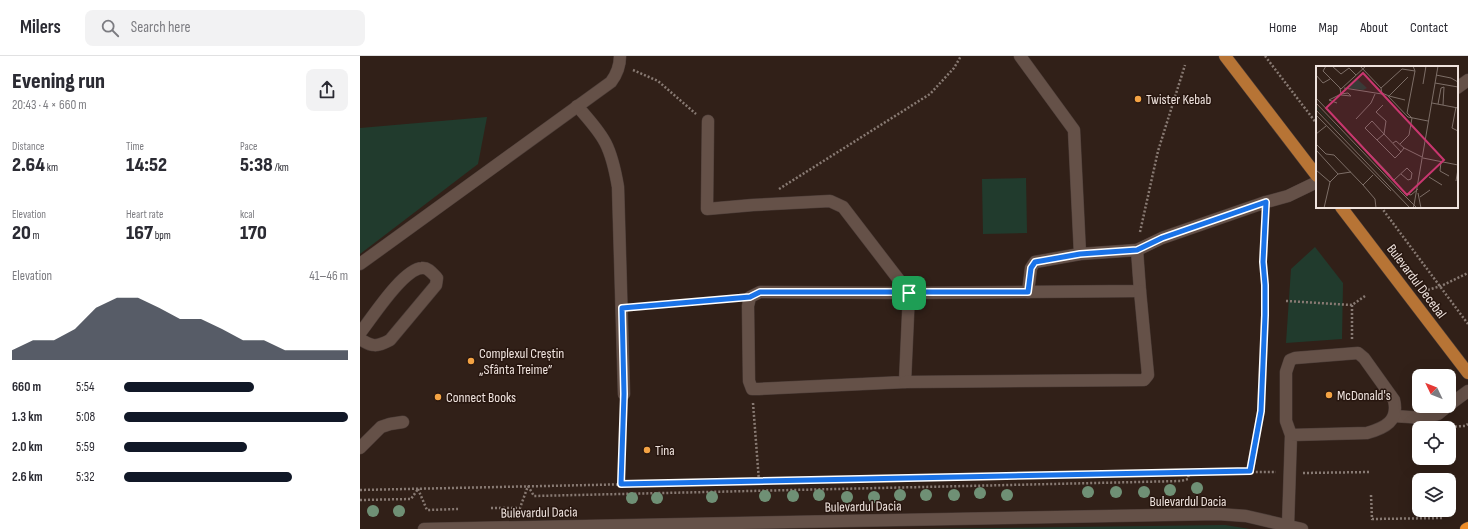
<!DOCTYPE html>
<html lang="en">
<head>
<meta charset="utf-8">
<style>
	body { margin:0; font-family:"Sofia Sans Condensed",sans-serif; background:#f2f2f3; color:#2b2b33; height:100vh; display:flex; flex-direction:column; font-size:15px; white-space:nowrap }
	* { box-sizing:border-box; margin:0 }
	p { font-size:13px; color:#7c7c81 }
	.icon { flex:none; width:22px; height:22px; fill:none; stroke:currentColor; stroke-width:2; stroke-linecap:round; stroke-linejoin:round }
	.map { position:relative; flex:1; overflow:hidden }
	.details { display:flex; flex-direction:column; background:#fff; width:360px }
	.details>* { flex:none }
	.needle { width:26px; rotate:313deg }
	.buttons { position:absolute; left:1052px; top:313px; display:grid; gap:8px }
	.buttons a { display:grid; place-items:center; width:44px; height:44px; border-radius:8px; background:#fff; box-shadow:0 4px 16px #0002; font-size:20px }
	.pin { position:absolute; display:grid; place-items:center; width:34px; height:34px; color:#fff; margin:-17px; border-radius:8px; box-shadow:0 2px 6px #0006 }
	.round { display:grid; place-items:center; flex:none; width:42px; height:42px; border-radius:8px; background:#f2f2f3 }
	.headline { display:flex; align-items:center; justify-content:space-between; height:68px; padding:0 12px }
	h1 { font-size:22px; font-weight:800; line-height:30px }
	.metrics { display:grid; grid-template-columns:repeat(3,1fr); gap:6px; height:68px; padding:4px 12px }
	.metrics div { display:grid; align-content:center }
	.metrics b { font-size:20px; font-weight:800 }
	.metrics small { font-size:11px; font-weight:400 }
	.metrics p { font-size:11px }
	.chart { height:112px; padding:8px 12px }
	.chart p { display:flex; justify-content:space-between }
	.chart svg { width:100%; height:72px; margin-top:4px; fill:#111827; opacity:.7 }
	ul { padding:0 12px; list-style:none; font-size:13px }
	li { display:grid; grid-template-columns:64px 48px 1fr; align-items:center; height:30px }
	li i { height:10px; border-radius:5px; background:#111827 }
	header { display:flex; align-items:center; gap:24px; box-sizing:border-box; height:56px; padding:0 20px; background:#fff; border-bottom:1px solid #e1e1e2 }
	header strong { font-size:19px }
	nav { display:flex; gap:22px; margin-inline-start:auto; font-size:14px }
	.search { width:280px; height:36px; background:#f2f2f3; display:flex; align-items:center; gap:10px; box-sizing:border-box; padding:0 14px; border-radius:8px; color:#7c7c81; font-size:15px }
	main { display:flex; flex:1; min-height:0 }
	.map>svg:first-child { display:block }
	.green { fill:#213b2d }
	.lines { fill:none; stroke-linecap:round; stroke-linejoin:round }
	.minor-casing { stroke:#4c3d38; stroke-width:13 }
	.major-casing { stroke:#4c3d38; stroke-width:13 }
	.highway-casing { stroke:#4c3d38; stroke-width:13 }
	.path { stroke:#887a73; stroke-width:2.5; stroke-dasharray:2 2; stroke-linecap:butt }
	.minor { stroke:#655148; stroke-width:12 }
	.major { stroke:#b77435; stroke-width:12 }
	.highway { stroke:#ed8c28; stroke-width:12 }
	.tree { fill:#6f9075 }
	.route-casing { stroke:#fff; stroke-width:8 }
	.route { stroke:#1a73e8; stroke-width:5 }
	.poi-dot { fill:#f4a344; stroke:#27160f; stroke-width:1.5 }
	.labels { text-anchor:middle; stroke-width:3; stroke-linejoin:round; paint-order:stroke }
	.poi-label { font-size:14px; fill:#efe3de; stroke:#27160f; text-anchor:start }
	.street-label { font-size:14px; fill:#efe3de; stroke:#27160f }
	.inset-road { fill:none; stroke:#7d6e67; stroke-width:1 }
	.view { fill:#c9366f; fill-opacity:0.15; stroke:#c9366f; stroke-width:2 }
	.inset-edge { fill:none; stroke:#efe3de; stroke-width:2 }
</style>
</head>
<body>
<header>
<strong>Milers</strong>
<div class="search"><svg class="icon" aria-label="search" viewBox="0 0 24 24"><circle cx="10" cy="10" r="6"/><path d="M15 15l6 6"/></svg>Search here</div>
<nav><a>Home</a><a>Map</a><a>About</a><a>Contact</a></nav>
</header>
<main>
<section class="details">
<div class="headline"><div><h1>Evening run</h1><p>20:43 · 4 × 660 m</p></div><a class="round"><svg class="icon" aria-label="share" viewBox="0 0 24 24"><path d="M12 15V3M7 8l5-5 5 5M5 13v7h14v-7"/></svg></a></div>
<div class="metrics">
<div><p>Distance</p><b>2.64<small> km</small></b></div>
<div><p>Time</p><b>14:52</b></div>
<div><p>Pace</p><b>5:38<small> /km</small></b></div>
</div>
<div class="metrics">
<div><p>Elevation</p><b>20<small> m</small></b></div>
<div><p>Heart rate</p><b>167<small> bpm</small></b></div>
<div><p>kcal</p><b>170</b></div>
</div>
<div class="chart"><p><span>Elevation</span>41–46 m</p>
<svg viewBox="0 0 160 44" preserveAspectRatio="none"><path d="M0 44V38L10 32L20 32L30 25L40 12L50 6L60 6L70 12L80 19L90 19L100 25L110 32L120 32L130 38L140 38L150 38L160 38V44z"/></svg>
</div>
<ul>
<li><b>660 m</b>5:54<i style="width:58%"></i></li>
<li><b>1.3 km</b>5:08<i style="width:100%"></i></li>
<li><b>2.0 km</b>5:59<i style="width:55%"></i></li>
<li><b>2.6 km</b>5:32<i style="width:75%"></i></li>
</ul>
</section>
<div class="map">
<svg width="1108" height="473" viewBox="0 0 1108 473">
	<rect width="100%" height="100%" fill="#312018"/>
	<g class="green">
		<polygon points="127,61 118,108 0,198 0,72"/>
		<polygon points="666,122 667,177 623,178 622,123"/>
		<polygon points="955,191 983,227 982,283 926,287 931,213"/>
		<polygon points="865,469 890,473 551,473"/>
	</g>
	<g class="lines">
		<g class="minor-casing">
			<g id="minor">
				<polyline points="660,0 714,74 720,198"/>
				<polyline points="1097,32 1108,24"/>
				<path d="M217,50C245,81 251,90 258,131L264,338"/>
				<polyline points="348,65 347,153 393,149 470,145 483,151 549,237 780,235 777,194 802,182 906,146 928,140 957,126"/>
				<path d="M0,208L251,26C257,18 260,11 260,0"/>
				<polygon points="400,236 549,237 545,326 399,333 392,333 389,325 388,250 390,241"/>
				<polyline points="668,236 671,212 675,206 720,198 777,194"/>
				<path d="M0,277C12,262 43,213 62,212C68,211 73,218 77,222L76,229L30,284C17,291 12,291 0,283"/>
				<polyline points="545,326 784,324 788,319 780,235"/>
				<polyline points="1089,349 1108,335"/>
				<polyline points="1034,360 1064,362 1078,358 1088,350"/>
				<polyline points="0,392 21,371 30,368 43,366"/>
				<path d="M928,470L931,379L926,365V316L930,304L935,302L998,297L1004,302L1034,344C1039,365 1025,372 1007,377L931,379"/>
				<polyline points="64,473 858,458 886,460 942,473"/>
			</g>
		</g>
		<g class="major-casing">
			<g id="major">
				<polyline points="865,0 957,120"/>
				<polyline points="981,151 1108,317"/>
			</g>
		</g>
		<g class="highway-casing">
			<polyline id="highway" points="1106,473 1108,472"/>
		</g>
		<g class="path">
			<polyline points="905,0 957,68"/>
			<polyline points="273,14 298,25 336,58"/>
			<polyline points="419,133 570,38 594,12 601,0"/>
			<polyline points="1021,151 1108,268"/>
			<polyline points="780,176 798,95 825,9"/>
			<polyline points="1064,235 1081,230 1108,217"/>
			<polyline points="926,245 992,249 1005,240"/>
			<polyline points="275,251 376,242"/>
			<polyline points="992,283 992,249"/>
			<polyline points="393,347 399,425"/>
			<polyline points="1087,371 1105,370 1108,368"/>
			<polyline points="890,415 901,355 905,259 905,229 903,206 905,161"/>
			<polyline points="943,417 1011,416"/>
			<polyline points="261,428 264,353"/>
			<polyline points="168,430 174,440 821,425 828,423 829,416"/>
			<polyline points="58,433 67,454 98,453"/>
			<polyline points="0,434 829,416 916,416"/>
			<polyline points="1011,439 1012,463 1083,462 1083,454"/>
			<polyline points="0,444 51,443 58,433"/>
			<polyline points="131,452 160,452 168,430"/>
		</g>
		<use href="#minor" class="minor"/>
		<use href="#major" class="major"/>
		<use href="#highway" class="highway"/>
	</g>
	<g class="tree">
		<circle cx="837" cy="432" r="6"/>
		<circle cx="810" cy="434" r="6"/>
		<circle cx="728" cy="436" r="6"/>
		<circle cx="756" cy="436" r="6"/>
		<circle cx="784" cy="436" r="6"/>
		<circle cx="620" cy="437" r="6"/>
		<circle cx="459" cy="439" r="6"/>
		<circle cx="540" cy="439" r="6"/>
		<circle cx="566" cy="439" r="6"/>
		<circle cx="594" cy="439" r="6"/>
		<circle cx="647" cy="439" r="6"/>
		<circle cx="405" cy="440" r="6"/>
		<circle cx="433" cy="440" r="6"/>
		<circle cx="352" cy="441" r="6"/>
		<circle cx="487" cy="441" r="6"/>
		<circle cx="514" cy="441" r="6"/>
		<circle cx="272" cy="442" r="6"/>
		<circle cx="297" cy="442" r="6"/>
		<circle cx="13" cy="455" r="6"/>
		<circle cx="39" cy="455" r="6"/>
	</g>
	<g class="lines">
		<g class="route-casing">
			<polygon id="route" points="906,146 903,206 905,229 905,259 901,355 890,415 261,428 264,338 262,252 390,241 400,236 668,236 671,212 675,206 720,198 777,194 802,182"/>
		</g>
		<use href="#route" class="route"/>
	</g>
	<g class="poi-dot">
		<circle cx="778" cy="43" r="4"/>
		<circle cx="111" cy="305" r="4"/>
		<circle cx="969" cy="339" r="4"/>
		<circle cx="78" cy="341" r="4"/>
		<circle cx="287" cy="394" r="4"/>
	</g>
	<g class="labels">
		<g class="poi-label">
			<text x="786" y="48">Twister Kebab</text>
			<text x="119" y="302">Complexul Creștin<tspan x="119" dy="16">„Sfânta Treime”</tspan></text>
			<text x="977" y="344">McDonald's</text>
			<text x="86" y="346">Connect Books</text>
			<text x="295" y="399">Tina</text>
		</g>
		<g class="street-label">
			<text transform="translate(1057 225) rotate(53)" y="5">Bulevardul Decebal</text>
			<text x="828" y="450">Bulevardul Dacia</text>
			<text transform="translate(503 450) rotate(-1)" y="5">Bulevardul Dacia</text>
			<text transform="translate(179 456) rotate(-1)" y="5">Bulevardul Dacia</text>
		</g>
	</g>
	<g transform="translate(956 10)">
		<rect width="142" height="142" fill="#312018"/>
		<path d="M40,12L51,22L47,24L30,22ZM0,40L92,136L93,137L0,41Z" fill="#213b2d"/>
		<path class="inset-road" d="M10,0L7,5L25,23L50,0M16,0L25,8L33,2L40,9M0,9L7,17L14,13M120,9L135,12L142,16M119,17L142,21M107,18L110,0M28,22L66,28L65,22L44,0M65,22L86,3L99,5M32,27L35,30L25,29V28ZM66,27L73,30L92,11M72,30L92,51L112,55M73,30L89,34M0,32L73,108L81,119M0,37L86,127L98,139L97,142M21,37L13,34L25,28L24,22M116,37L142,42M122,38L125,22L128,21L127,39M67,39L60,46L70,55L68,68L85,86L88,82L106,91M140,41L136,62L142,65M0,44L94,142M0,49L75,125M96,52L91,47L99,5L97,0M40,53L55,37L59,28M56,55L68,68L61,74L49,62ZM0,68L10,60M61,74L79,92L85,86M77,77L80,75L88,82M0,78L10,88L18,89L47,119L59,133L60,142M84,78L93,69L96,52M1,85L22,108M107,92L142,99M125,96L124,105L133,110M0,104L14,116L22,108L35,106M113,111L126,119M78,114L91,102L96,107L95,113L92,114L85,108M140,115L142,103M47,119L57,109M88,127L95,129L102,123M102,127L105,142M104,131L114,124M8,142L14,116M101,142L98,139L122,0"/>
		<path class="view" d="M47,7L128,94L91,129L10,42Z"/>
		<rect width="142" height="142" class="inset-edge"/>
	</g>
</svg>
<div class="buttons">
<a><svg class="needle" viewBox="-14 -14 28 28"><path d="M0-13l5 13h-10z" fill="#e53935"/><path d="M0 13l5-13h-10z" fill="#7c7c81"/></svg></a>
<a><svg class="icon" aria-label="locate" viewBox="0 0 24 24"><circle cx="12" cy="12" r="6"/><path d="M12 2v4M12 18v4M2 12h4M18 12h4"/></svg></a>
<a><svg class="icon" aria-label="layers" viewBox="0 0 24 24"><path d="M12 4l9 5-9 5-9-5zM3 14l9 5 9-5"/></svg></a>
</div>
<div class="pin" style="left:549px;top:237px;background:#1e9e55"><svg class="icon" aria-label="arrive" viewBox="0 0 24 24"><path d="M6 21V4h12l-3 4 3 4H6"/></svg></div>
</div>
</main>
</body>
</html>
